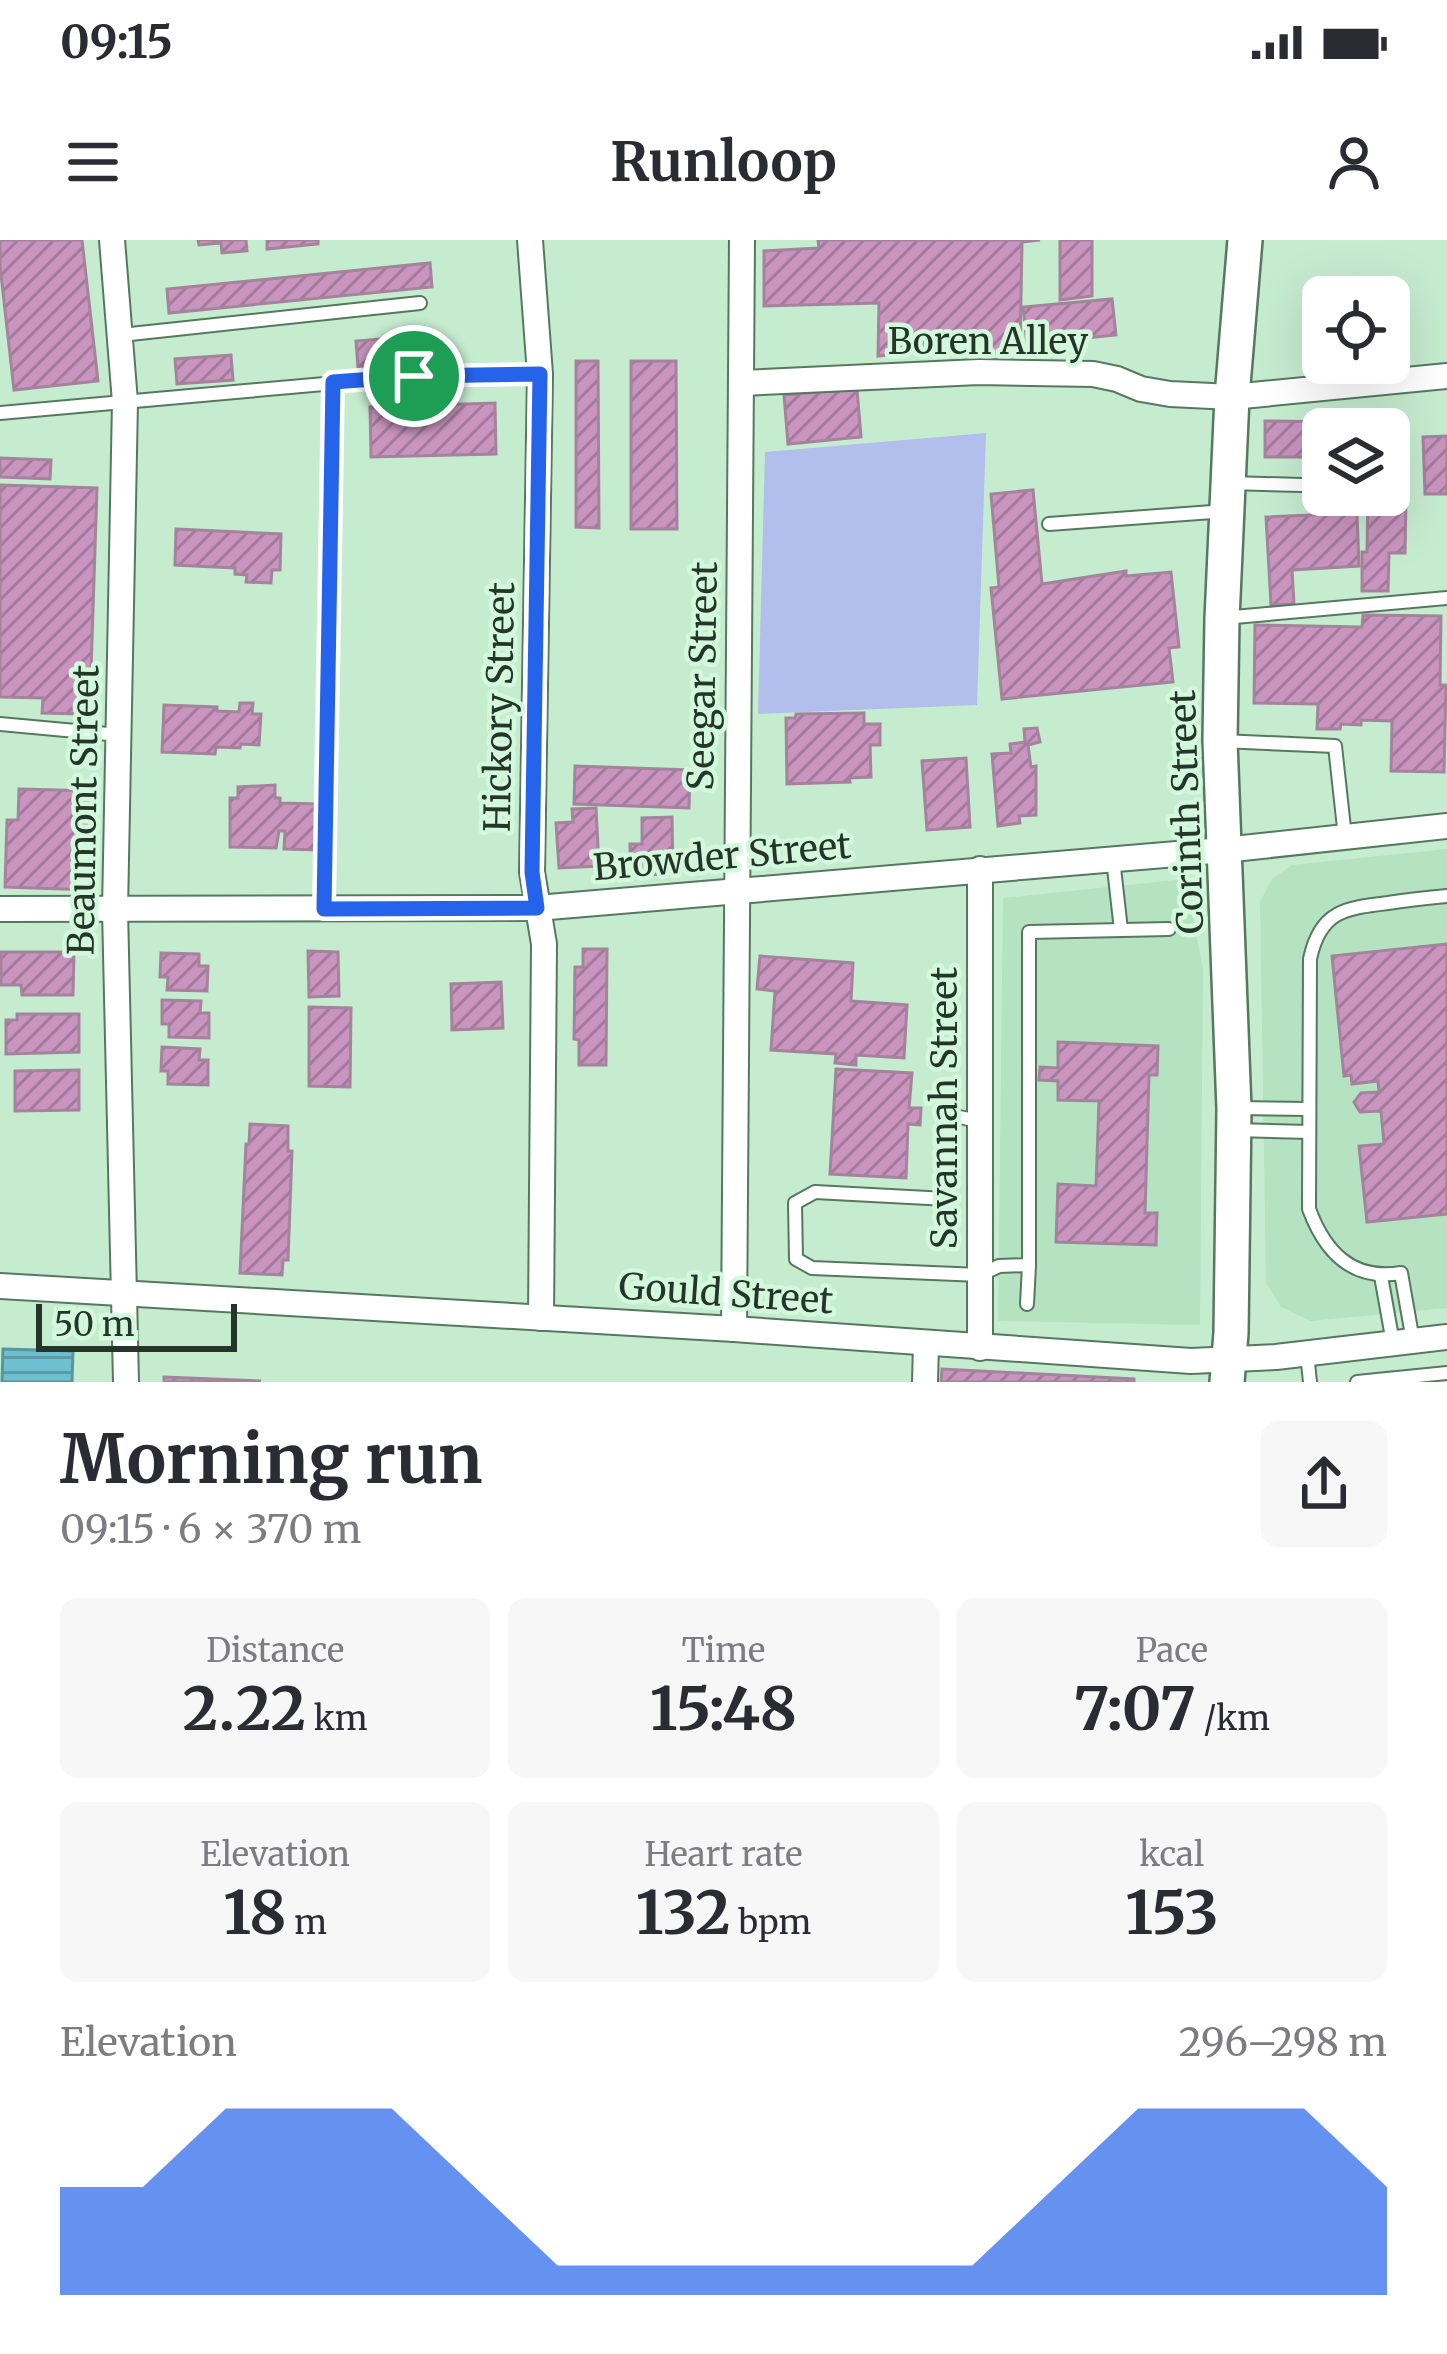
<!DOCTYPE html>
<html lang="en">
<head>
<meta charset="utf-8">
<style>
	body { margin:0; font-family:Merriweather,serif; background:#f7f7f7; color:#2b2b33; height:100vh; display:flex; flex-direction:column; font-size:45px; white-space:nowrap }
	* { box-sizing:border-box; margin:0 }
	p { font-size:39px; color:#7c7c81 }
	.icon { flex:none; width:66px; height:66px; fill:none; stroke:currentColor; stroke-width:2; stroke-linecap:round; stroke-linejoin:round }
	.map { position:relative; height:1142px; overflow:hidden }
	.side { display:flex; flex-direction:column; background:#fff; flex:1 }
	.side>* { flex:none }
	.tools { position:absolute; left:1302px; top:36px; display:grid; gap:24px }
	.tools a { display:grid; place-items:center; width:108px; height:108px; border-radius:18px; background:#fff; box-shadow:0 12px 48px #0002; font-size:60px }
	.scale { position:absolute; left:36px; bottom:30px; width:201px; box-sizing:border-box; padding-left:12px; border:6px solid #26352a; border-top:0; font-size:33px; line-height:42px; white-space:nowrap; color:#26352a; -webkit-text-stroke:9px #d3f9dd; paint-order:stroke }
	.pin { position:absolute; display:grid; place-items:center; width:102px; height:102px; color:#fff; margin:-51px; border:6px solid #fff; border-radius:50%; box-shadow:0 3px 12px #0007 }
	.round { display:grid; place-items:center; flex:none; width:126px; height:126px; border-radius:18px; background:#f7f7f7 }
	.head { display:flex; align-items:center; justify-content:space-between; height:204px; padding:0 60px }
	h1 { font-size:66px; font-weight:700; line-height:90px }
	.figures { display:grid; grid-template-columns:repeat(3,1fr); gap:18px; height:204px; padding:12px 60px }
	.figures div { display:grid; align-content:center; border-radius:18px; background:#f7f7f7; text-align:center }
	.figures b { font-size:60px; font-weight:700 }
	.figures small { font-size:33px; font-weight:400 }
	.figures p { font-size:33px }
	.chart { height:336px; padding:24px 60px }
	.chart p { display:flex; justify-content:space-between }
	.chart svg { width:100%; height:216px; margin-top:12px; fill:#2563eb; opacity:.7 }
	.status { display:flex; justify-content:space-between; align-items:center; height:84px; padding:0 60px; background:#fff; direction:ltr }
	.status svg { height:33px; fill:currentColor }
	header { display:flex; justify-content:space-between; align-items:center; height:156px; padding:0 60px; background:#fff; font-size:54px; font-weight:700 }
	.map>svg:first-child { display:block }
	.built { fill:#b5e2c1 }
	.green { fill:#b2beeb }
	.water { fill:url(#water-rules); stroke:#58969e; stroke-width:3 }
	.building { fill:url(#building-hatch); stroke:#a4839d; stroke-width:3 }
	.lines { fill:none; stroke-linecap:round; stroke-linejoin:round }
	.lane-casing { stroke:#56785f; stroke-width:16 }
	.street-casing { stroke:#56785f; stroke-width:28 }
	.secondary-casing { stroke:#56785f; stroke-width:38 }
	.lane { stroke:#fff; stroke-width:12 }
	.street { stroke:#fff; stroke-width:24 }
	.secondary { stroke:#fff; stroke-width:33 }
	.route-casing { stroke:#fff; stroke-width:24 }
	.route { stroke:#2563eb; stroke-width:15 }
	.labels { text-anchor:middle; stroke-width:9; stroke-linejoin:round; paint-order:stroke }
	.street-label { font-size:36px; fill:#26352a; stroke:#d3f9dd }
</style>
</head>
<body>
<div class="status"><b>09:15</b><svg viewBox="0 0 49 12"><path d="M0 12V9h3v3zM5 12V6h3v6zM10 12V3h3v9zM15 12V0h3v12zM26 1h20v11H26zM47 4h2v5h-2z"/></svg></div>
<header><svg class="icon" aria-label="menu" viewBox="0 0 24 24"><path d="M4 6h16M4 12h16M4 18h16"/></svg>Runloop<svg class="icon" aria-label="person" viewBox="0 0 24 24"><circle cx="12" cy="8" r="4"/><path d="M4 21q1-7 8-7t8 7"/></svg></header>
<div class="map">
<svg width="1447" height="1142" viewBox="0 0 1447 1142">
	<defs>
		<pattern id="water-rules" width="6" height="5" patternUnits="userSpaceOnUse" patternTransform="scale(3)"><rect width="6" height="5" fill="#6ebfd0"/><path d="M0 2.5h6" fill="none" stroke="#5a9ca9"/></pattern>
		<pattern id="building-hatch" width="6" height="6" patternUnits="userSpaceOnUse" patternTransform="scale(3)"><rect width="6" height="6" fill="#c995bf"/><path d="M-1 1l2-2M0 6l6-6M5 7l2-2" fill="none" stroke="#a37a9b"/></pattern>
	</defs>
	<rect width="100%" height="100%" fill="#c6ecd0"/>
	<g class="built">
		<polygon points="1447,609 1447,1068 1311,1081 1281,1067 1266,1043 1260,662 1272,639 1292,625"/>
		<polygon points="1185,639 1203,728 1200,1085 998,1081 1003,658"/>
	</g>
	<polygon class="green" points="986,193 977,465 758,474 765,212"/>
	<polygon class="water" points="3,1109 73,1111 72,1142 2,1142"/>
	<g class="building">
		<polygon points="0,0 82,0 98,141 14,150 0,26"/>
		<polygon points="198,0 246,0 247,11 222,13 221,3 199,5"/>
		<polygon points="267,0 318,0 318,4 267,9"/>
		<polygon points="818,0 1040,0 1022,2 1020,113 990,113 991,104 878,116 879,63 764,66 764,11 819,8"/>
		<polygon points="1060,0 1092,0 1092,56 1060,60"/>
		<polygon points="430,23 432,47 169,73 167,49"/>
		<polygon points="1112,59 1116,95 1027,104 1023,67"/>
		<polygon points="426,95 429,121 358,127 356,101"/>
		<polygon points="231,115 233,140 177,144 175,119"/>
		<polygon points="576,121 598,121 599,288 576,287"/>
		<polygon points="631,121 676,121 677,289 631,289"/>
		<polygon points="857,149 861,197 788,204 784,155"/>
		<polygon points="495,163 496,214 371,217 370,167"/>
		<polygon points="1265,181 1346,182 1346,189 1323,189 1323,217 1265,217"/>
		<polygon points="1447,196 1447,254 1425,254 1423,197"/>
		<polygon points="1389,200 1407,201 1405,313 1389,313 1388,351 1362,351 1362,312 1367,312 1368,255 1389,255"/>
		<polygon points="0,218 51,220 50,239 0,237"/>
		<polygon points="0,245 97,248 90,461 82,460 81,474 42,473 43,458 0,457"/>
		<polygon points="1033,250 1042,344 1126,331 1126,336 1171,332 1179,407 1169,408 1173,442 1002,459 991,348 999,347 991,254"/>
		<polygon points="1357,273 1359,326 1292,330 1294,364 1271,365 1266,277"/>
		<polygon points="176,289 281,294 280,330 272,330 271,343 246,342 247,335 235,334 235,328 175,325"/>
		<polygon points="1363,375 1441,376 1440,445 1446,445 1444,532 1391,531 1392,481 1361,480 1361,485 1341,484 1340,489 1317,489 1318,464 1254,463 1255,385 1362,387"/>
		<polygon points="240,463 253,463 252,474 261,474 259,505 241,504 240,508 216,507 215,514 162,512 164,465 217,467 217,471 239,472"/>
		<polygon points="864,473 864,484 880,484 880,505 870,505 871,537 849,538 850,542 787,544 786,478 795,478 796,474"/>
		<polygon points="1037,488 1040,502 1028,505 1031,527 1036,526 1036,575 1019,576 1020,583 998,586 992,514 1011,513 1010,504 1025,502 1024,489"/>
		<polygon points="966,518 970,587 927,590 922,521"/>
		<polygon points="575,526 690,530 689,568 574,564"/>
		<polygon points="275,545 275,558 280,558 280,563 320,564 319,610 284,609 285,591 279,591 276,608 230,607 230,558 238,558 238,547"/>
		<polygon points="19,549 94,551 91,650 5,647 7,580 18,580"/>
		<polygon points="596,568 599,626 559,628 556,583 573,582 572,569"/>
		<polygon points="672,577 673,634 630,635 630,604 642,604 642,578"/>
		<polygon points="1447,704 1447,974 1367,982 1359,906 1384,904 1381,871 1360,872 1354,862 1361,853 1379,852 1378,841 1352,844 1351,835 1344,836 1332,716"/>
		<polygon points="583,709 607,709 606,825 579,825 579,800 574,799 575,727 583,727"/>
		<polygon points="308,711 338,712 339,756 309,757"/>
		<polygon points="1,712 74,712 73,755 22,755 21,745 1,745"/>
		<polygon points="161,713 199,714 199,726 208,726 207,751 167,750 168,737 160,737"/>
		<polygon points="760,716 853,723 851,761 907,765 904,818 856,815 856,825 835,823 836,814 771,810 775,751 757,749"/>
		<polygon points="501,742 503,788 452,790 451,744"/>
		<polygon points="162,760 201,761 200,773 209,773 209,798 169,797 169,784 162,784"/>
		<polygon points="309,767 351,768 350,847 309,846"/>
		<polygon points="17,774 79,774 79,812 6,814 6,780 17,780"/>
		<polygon points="1058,802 1158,806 1157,835 1149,835 1145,973 1157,973 1156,1005 1056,1002 1058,944 1096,946 1099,861 1058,860 1058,841 1039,840 1040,827 1058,828"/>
		<polygon points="162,807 200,809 199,820 208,820 208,845 168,844 168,831 161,831"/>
		<polygon points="836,829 912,833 909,868 921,868 920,885 908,884 906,938 830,934"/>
		<polygon points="79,830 79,870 15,871 15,831"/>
		<polygon points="250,884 288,886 288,911 292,911 288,1020 283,1020 282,1035 240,1033 246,904 249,904"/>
		<polygon points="942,1129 1134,1139 1134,1142 941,1142"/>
		<polygon points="164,1137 261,1141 164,1142"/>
	</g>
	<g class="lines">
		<g class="lane-casing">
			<g id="lane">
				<polyline points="121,95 420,63"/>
				<polyline points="0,173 414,136 540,134"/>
				<polyline points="1230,243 1301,245"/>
				<polyline points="1049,284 1226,271"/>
				<polyline points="1223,378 1447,358"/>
				<polyline points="0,484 119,495"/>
				<polyline points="1222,501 1335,506 1345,597"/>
				<polyline points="1113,619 1121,690"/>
				<polyline points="324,669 333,142"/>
				<polyline points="1238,868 1309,869"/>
				<polyline points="979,881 954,876 946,879 947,959 815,952 795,963 796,1019 812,1028 980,1035 999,1026 1029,1025 1029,692 1169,689"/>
				<polyline points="1235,890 1309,892"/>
				<polyline points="1381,1036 1393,1103"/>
				<polyline points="1027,1064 1029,1025"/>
				<path d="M1413,1101L1401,1033C1352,1041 1325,1012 1309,969L1310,719C1320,671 1345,668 1388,663C1408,660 1427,658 1447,656"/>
				<polyline points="1307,1114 1310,1142"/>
				<polyline points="1357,1142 1447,1133"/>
			</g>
		</g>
		<g class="street-casing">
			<g id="street">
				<polyline points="112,0 125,162 115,670 126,1142"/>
				<polyline points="530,0 540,134 532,632 544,704 541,1078"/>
				<polyline points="742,143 979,132 1093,134 1117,139 1141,149 1170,154 1232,157 1447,136"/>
				<polyline points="980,629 980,1108"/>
				<polyline points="0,669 537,668 1224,610 1447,586"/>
				<polyline points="0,1046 734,1089 1191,1121 1276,1117 1447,1097"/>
				<polyline points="734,1089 742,0"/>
				<polyline points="925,1142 926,1104"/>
			</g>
		</g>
		<g class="secondary-casing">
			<polyline id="secondary" points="1227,1142 1231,1093 1234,869 1220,501 1222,379 1232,157 1245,0"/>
		</g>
		<use href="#lane" class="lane"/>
		<use href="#street" class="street"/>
		<use href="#secondary" class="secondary"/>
	</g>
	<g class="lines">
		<g class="route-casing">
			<polygon id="route" points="540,134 532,632 537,668 324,669 333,142 414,136"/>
		</g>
		<use href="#route" class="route"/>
	</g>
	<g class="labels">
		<g class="street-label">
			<text x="988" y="114">Boren Alley</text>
			<text transform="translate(702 436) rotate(-89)" y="13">Seegar Street</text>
			<text transform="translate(499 467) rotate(-89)" y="13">Hickory Street</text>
			<text transform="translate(83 570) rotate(-89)" y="13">Beaumont Street</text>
			<text transform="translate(1186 572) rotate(-92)" y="13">Corinth Street</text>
			<text transform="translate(722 616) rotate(-5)" y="13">Browder Street</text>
			<text transform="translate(944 868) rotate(-90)" y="13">Savannah Street</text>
			<text transform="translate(726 1053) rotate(4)" y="13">Gould Street</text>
		</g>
	</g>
</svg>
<div class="tools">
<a><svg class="icon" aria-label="locate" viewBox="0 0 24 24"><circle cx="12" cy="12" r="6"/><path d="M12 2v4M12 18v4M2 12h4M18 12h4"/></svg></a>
<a><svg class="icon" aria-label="layers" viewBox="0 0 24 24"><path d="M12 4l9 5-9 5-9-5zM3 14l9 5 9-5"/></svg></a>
</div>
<div class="scale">50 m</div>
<div class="pin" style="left:414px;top:136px;background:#1e9e55"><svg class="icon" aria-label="arrive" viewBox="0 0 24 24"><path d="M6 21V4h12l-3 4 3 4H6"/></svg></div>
</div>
<section class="side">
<div class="head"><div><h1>Morning run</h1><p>09:15 · 6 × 370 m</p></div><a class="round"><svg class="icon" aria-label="share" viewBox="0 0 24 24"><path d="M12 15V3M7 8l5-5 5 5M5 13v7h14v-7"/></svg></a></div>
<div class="figures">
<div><p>Distance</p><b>2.22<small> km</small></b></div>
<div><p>Time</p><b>15:48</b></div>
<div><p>Pace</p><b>7:07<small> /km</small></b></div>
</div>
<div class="figures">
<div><p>Elevation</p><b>18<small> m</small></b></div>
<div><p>Heart rate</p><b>132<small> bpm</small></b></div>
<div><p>kcal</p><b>153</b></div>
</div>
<div class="chart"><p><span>Elevation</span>296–298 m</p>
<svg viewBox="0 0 160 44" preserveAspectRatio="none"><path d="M0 44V22L10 22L20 6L30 6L40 6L50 22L60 38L70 38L80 38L90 38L100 38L110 38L120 22L130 6L140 6L150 6L160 22V44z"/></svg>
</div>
</section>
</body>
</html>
